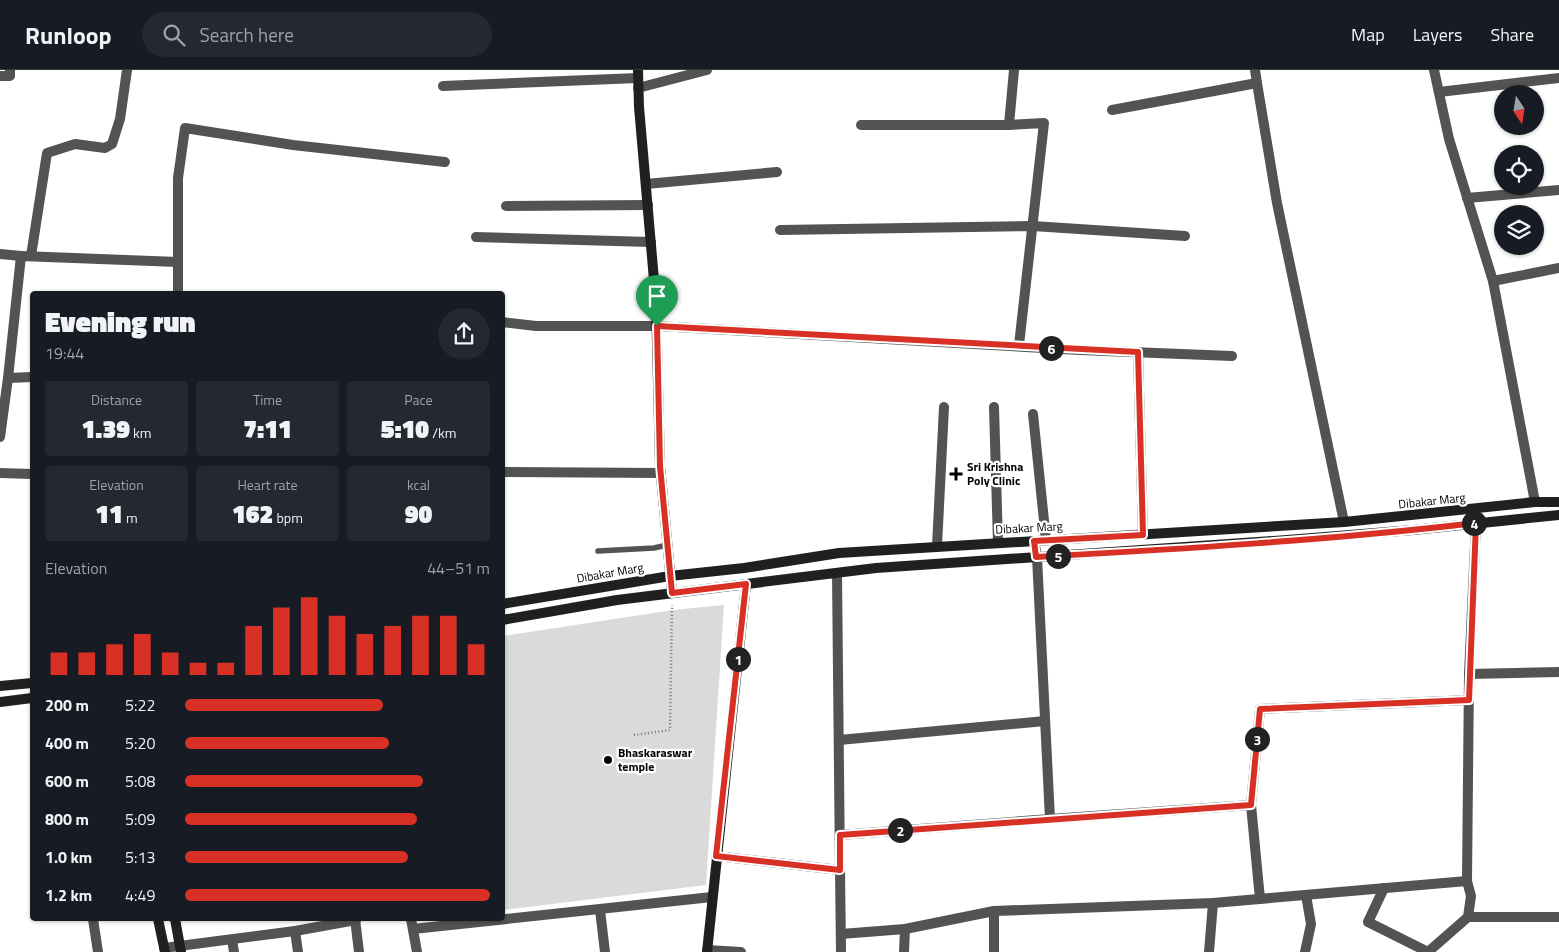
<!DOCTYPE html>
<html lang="en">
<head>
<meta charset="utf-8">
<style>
	body { margin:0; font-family:"Titillium Web",sans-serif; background:#242831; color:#f1f3f6; height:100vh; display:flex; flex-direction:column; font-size:19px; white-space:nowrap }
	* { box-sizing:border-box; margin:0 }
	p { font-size:16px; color:#9ea1a6 }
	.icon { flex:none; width:28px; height:28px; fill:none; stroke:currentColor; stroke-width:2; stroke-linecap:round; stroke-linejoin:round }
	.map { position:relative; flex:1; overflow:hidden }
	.details { position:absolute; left:30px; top:221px; width:475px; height:630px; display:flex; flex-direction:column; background:#171b24; border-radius:5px; box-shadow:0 1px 4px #0004 }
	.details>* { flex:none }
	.needle { width:32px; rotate:168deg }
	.fabs { position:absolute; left:1494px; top:15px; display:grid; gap:10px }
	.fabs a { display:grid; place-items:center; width:50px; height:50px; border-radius:50%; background:#171b24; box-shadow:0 1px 4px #0004; font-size:25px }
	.pin { position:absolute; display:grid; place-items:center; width:42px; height:42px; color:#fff; margin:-51px -21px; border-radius:50% 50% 50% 0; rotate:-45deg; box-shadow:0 0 5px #0007 }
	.pin .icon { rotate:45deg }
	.km { position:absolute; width:25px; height:25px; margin:-12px; border-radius:50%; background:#222; color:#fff; font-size:14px; line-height:25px; text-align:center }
	.round { display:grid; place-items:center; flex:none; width:52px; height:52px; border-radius:26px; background:#242831 }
	.head { display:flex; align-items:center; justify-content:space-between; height:85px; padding:0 15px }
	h1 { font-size:28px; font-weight:800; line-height:38px }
	.figures { display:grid; grid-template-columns:repeat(3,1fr); gap:8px; height:85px; padding:5px 15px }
	.figures div { display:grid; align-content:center; border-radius:5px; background:#242831; text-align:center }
	.figures b { font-size:25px; font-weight:800 }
	.figures small { font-size:14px; font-weight:400 }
	.figures p { font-size:14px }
	.chart { height:140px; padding:10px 15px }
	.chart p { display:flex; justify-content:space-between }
	.chart svg { width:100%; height:90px; margin-top:5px; stroke:#d93025; stroke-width:6 }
	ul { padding:0 15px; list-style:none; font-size:16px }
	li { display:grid; grid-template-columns:80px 60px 1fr; align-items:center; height:38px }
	li i { height:12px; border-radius:6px; background:#d93025 }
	header { display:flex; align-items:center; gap:30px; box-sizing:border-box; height:70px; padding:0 25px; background:#171b24; border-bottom:1px solid #363941 }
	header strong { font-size:24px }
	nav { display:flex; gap:28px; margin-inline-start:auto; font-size:18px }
	.search { width:350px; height:45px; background:#242831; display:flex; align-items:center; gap:12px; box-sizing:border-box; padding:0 18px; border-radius:28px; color:#9ea1a6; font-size:19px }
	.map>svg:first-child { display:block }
	.green { fill:#dadada }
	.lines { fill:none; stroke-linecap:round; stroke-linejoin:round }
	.path { stroke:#757575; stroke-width:2.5; stroke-dasharray:1 2.5; stroke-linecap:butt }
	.lane { stroke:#535353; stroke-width:5.5 }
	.street { stroke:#535353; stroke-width:10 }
	.secondary { stroke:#202020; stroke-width:10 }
	.route-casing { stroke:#fff; stroke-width:10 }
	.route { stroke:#d93025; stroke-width:6 }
	.poi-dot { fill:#000; stroke:#fff; stroke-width:2 }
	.labels { text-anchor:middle; stroke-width:4.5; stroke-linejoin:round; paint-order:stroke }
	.poi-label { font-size:12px; font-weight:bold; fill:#000; stroke:#fff; text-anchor:start }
	.street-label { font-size:12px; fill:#000; stroke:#fff }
</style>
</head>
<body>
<header>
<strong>Runloop</strong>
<div class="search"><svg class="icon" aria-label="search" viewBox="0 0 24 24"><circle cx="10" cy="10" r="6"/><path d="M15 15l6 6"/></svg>Search here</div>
<nav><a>Map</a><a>Layers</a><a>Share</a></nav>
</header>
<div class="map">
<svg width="1559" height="882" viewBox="0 0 1559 882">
	<rect width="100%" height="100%" fill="#fff"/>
	<polygon class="green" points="724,535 706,815 503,840 503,566 673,540"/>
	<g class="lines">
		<polyline class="path" points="634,665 670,660 672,535"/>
		<polyline class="lane" points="598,481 654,478 667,475"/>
		<g class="street">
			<polyline points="1255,0 1257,13"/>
			<polyline points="1434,0 1449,69 1493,211 1535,432"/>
			<polyline points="0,6 10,6 10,0"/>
			<polyline points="443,16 638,8"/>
			<polyline points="638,18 707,0"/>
			<polyline points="1439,22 1559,8"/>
			<polyline points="1112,40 1257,13 1277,133 1344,452"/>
			<polyline points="861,55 1009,55 1044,53 1019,275"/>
			<polyline points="1009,55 1014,0"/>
			<polyline points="646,114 777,102"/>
			<polyline points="1467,128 1559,120"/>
			<polyline points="506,136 648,135"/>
			<polyline points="780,160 1033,156 1185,166"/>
			<polyline points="476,167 651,172"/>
			<polyline points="0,184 21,186"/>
			<polyline points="31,186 47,83 75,74 105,78 112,74 120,49 127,0"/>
			<polyline points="1493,211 1559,198"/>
			<polyline points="178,224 178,108 185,58 293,75 445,92"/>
			<polyline points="502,252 536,256 657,256 1080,280 1232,286"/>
			<polyline points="1138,282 1143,465"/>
			<polyline points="32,307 8,308 21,186 178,192"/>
			<polyline points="994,337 998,473"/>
			<polyline points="1033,344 1046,470"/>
			<polyline points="0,367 8,308"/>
			<polyline points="502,402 661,403"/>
			<polyline points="0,403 32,404"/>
			<polyline points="937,476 944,337"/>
			<polyline points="1469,604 1559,602"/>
			<polyline points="839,670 1045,651"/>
			<polyline points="1251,735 1260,639 1469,630"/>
			<polyline points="1050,749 1251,735 1260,829"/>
			<polyline points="840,765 1050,749 1037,487 1034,471"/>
			<polyline points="716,786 840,800 837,503"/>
			<polyline points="840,800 841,882"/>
			<polyline points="1384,818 1368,852 1428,882"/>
			<polyline points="600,840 605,882"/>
			<polyline points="994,841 994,882"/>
			<polyline points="1468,847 1559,847"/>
			<polyline points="93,849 98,882"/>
			<polyline points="355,849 359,882"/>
			<polyline points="411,849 417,882"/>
			<polyline points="413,859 712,827"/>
			<polyline points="295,861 298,882"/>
			<polyline points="841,864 905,859 994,841 1213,833 1467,811"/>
			<polyline points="232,870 234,882"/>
			<polyline points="164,878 295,861 356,850"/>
			<polyline points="707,880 741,882"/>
			<polyline points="904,882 905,859"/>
			<polyline points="1209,882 1213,833"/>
			<polyline points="1305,882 1311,854 1306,825"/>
			<polyline points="1428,882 1468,847 1471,826 1467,811 1469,604 1476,453"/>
		</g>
		<g class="secondary">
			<polyline points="638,0 639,37 656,233 660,396 672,523"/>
			<polyline points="502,534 670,506 744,498 839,483 1344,452 1535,432 1559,432"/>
			<polyline points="502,550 617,530 876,498 1287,470 1413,460 1559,445"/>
			<polyline points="0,616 32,613"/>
			<polyline points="0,632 32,628"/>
			<polyline points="158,849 165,882"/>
			<polyline points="175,849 181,882"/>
			<polyline points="707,882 746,514"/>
		</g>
	</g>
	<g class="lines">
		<g class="route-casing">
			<path id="route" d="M657,256L1138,282L1143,465L1034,471L1036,487C1183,479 1330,470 1476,453L1469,630L1260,639L1251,735L840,765V800L716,786L746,514L672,523L660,396Z"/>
		</g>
		<use href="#route" class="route"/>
	</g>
	<g class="poi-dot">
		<path d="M953.5 396.5h5v5h5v5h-5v5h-5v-5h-5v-5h5z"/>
		<circle cx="608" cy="690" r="5"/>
	</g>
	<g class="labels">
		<g class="poi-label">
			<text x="967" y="401">Sri Krishna<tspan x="967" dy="14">Poly Clinic</tspan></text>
			<text x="618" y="687">Bhaskaraswar<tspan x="618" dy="14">temple</tspan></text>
		</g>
		<g class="street-label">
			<text transform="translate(1432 431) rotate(-6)" y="4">Dibakar Marg</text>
			<text transform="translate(1029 458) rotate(-3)" y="4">Dibakar Marg</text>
			<text transform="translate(610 503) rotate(-10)" y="4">Dibakar Marg</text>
		</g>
	</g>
</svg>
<div class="fabs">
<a><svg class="needle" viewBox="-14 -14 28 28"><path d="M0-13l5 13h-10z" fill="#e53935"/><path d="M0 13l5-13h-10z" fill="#9ea1a6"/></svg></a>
<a><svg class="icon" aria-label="locate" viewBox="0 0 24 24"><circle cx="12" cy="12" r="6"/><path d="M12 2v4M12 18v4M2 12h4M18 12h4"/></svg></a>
<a><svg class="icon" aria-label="layers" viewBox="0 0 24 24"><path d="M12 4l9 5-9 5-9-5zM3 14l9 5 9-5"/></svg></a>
</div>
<div class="pin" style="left:657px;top:256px;background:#1e9e55"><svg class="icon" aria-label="arrive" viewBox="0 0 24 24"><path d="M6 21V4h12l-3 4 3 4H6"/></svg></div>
<b class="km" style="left:738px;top:589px">1</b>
<b class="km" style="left:900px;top:760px">2</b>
<b class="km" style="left:1257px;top:669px">3</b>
<b class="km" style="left:1474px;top:453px">4</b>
<b class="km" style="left:1058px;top:486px">5</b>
<b class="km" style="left:1051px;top:278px">6</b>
<section class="details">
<div class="head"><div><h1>Evening run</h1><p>19:44</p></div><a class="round"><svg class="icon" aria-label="share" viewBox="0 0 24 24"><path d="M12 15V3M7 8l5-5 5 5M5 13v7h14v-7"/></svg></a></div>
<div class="figures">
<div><p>Distance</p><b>1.39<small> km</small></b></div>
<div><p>Time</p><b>7:11</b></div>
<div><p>Pace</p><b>5:10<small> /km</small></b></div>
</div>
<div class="figures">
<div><p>Elevation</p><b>11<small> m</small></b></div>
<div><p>Heart rate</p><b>162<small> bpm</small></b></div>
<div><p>kcal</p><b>90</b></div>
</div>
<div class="chart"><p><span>Elevation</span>44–51 m</p>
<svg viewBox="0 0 160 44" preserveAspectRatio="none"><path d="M5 44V33M15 44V33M25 44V29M35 44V24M45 44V33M55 44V38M65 44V38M75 44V20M85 44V11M95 44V6M105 44V15M115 44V24M125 44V20M135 44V15M145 44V15M155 44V29"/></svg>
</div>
<ul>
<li><b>200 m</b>5:22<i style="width:65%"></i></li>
<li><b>400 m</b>5:20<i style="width:67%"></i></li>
<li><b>600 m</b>5:08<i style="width:78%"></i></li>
<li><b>800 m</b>5:09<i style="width:76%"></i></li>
<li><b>1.0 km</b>5:13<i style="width:73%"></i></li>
<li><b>1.2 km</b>4:49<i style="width:100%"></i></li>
</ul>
</section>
</div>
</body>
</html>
